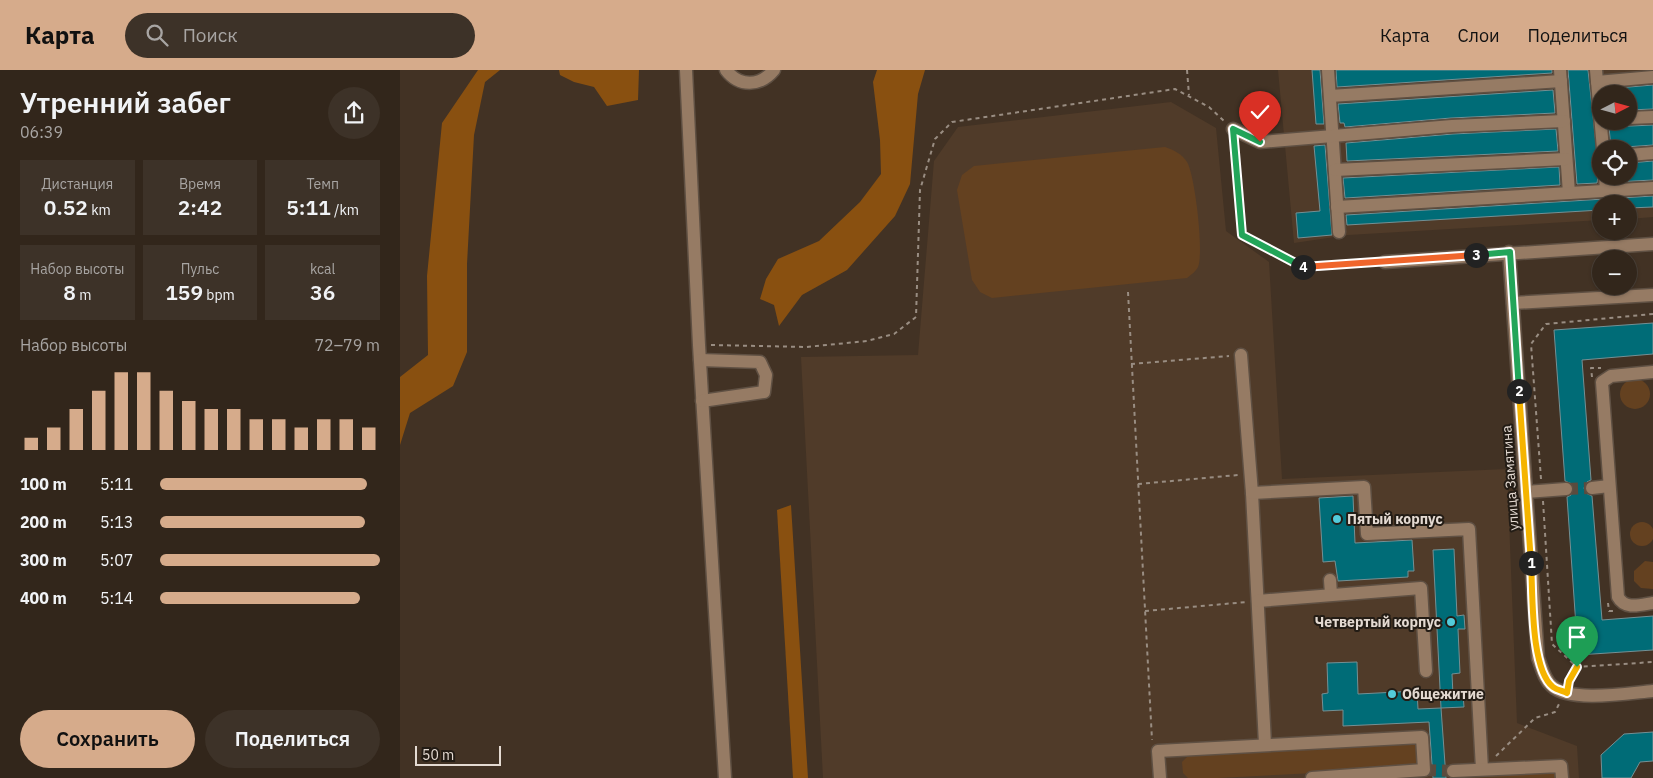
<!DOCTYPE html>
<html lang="ru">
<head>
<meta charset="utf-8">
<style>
	body { margin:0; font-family:"IBM Plex Sans",sans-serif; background:#3d3228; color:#f1f3f6; height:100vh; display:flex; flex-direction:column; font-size:19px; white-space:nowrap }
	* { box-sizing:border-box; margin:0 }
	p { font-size:16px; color:#a8a5a3 }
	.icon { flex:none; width:28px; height:28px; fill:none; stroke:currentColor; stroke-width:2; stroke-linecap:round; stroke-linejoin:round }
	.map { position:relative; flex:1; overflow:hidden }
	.sheet { display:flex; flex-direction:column; background:#32261b; width:400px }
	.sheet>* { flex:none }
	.needle { width:32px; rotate:84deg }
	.buttons { position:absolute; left:1192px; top:15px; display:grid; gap:10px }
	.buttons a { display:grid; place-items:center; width:45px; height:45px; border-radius:50%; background:#32261b; box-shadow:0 1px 4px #0004,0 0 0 1px #4d433a; font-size:25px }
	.scale { position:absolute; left:15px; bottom:12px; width:86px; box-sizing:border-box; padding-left:5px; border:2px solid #e4dad2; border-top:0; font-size:14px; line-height:18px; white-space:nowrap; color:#e4dad2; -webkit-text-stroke:4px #231c15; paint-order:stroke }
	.pin { position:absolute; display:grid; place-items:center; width:42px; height:42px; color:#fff; margin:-51px -21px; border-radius:50% 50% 50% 0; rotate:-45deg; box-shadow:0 0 5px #0007 }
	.pin .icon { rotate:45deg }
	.km { position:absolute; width:25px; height:25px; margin:-12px; border-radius:50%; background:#222; color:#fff; font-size:14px; line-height:25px; text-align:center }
	.round { display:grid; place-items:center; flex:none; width:52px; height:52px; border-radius:26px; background:#3d3228 }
	.overview { display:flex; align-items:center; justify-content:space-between; height:85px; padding:0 20px }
	h1 { font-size:28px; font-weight:600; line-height:38px }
	.figures { display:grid; grid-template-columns:repeat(3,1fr); gap:8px; height:85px; padding:5px 20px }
	.figures div { display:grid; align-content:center; border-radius:0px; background:#3d3228; text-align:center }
	.figures b { font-size:21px; font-weight:600 }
	.figures small { font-size:14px; font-weight:400 }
	.figures p { font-size:14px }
	.chart { height:140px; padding:10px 20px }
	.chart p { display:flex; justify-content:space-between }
	.chart svg { width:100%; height:90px; margin-top:5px; stroke:#d6ab8b; stroke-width:6 }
	.action { display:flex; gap:10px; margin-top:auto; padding:10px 20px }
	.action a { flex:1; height:58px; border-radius:30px; background:#d6ab8b; color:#111; font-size:20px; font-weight:600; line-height:58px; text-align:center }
	.action a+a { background:#3d3228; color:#f1f3f6 }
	ul { padding:0 20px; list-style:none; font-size:16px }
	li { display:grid; grid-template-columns:80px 60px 1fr; align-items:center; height:38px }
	li i { height:12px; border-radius:6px; background:#d6ab8b }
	header { display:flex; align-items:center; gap:30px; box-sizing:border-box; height:70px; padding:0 25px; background:#d6ab8b; color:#111 }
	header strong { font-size:24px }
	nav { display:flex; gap:28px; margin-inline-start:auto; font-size:18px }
	.search { width:350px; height:45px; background:#3d3228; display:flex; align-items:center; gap:12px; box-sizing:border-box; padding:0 18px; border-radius:28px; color:#a8a5a3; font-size:19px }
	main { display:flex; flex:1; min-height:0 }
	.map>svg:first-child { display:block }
	.built { fill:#503b29; fill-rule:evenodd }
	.green { fill:#644120 }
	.forest { fill:#895010 }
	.building { fill:#006c77; stroke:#749094 }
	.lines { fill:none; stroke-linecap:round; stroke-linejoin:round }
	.minor-tunnel { stroke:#5a4b3e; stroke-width:12; stroke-dasharray:12 6; stroke-linecap:butt }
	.minor-casing { stroke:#5f5043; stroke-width:15 }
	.path { stroke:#998d82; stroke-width:2; stroke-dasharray:4 4; stroke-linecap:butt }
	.minor { stroke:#967b64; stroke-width:12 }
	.split-1-casing { stroke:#fff; stroke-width:10 }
	.split-2-casing { stroke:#fff; stroke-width:10 }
	.split-3-casing { stroke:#fff; stroke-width:10 }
	.split-4-casing { stroke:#fff; stroke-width:10 }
	.split-5-casing { stroke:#fff; stroke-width:10 }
	.split-1 { stroke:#f5b400; stroke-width:6 }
	.split-2 { stroke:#f5b400; stroke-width:6 }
	.split-3 { stroke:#22a559; stroke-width:6 }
	.split-4 { stroke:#f0652b; stroke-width:6 }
	.split-5 { stroke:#22a559; stroke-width:6 }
	.poi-dot { fill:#53cbda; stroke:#231c15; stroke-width:2 }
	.labels { text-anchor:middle; stroke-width:4; stroke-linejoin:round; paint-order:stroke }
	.street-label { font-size:14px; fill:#e4dad2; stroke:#231c15 }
	.poi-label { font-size:14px; font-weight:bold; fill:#e4dad2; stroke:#231c15; text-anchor:start }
</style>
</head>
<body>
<header>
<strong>Карта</strong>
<div class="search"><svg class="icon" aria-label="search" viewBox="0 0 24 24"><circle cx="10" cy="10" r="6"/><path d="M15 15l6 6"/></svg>Поиск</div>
<nav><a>Карта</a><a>Слои</a><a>Поделиться</a></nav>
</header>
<main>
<section class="sheet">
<div class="overview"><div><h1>Утренний забег</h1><p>06:39</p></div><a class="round"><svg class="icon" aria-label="share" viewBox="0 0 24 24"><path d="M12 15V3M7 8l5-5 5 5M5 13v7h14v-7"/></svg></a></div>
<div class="figures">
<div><p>Дистанция</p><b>0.52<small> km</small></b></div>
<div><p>Время</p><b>2:42</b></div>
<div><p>Темп</p><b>5:11<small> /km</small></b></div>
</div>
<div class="figures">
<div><p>Набор высоты</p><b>8<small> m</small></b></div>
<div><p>Пульс</p><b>159<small> bpm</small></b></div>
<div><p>kcal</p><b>36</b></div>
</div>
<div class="chart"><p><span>Набор высоты</span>72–79 m</p>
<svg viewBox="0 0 160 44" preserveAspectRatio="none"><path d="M5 44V38M15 44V33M25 44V24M35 44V15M45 44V6M55 44V6M65 44V15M75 44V20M85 44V24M95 44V24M105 44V29M115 44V29M125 44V33M135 44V29M145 44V29M155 44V33"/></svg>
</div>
<ul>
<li><b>100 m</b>5:11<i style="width:94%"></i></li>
<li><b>200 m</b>5:13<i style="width:93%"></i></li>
<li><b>300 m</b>5:07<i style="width:100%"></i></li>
<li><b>400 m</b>5:14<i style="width:91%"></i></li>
</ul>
<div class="action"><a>Сохранить</a><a>Поделиться</a></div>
</section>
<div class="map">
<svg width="1253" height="708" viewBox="0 0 1253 708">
	<rect width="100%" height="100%" fill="#423224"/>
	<g class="built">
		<path d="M878,0H1253V147L1229,149V134H1201V150L948,165L894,173ZM1201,24H1229V51H1201ZM1201,79H1229V106H1201Z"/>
		<polygon points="771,32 816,58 826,161 869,192 882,409 1107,399 1117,653 1177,676 1179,708 423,708 401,287 518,285 534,91 558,57"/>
	</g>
	<g class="green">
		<path d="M765,77C774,80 782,84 787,92C795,105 804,184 798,197C796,201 791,205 787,208L592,228L580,222L572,210L557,120L562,105L574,96Z"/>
		<circle cx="1235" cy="324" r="15"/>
		<circle cx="1242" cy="464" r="12"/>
		<polygon points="1245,491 1253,492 1253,519 1241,518 1234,511 1234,501"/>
		<polygon points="1011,673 1019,677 1019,692 1012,698 818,708 788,708 783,703 782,692 791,683"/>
		<polygon points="1151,701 1158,708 1057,707"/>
	</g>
	<g class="forest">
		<polygon points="78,0 100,0 85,12 74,65 67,194 67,282 53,316 10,343 0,375 0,307 28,285 27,206 42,53"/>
		<polygon points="159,0 239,0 238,30 207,36 194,17 174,12 160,5"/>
		<polygon points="477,0 525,0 518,24 510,114 495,146 447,200 402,225 379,256 374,235 360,229 366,209 378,189 419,171 460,132 481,104 480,70 473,12"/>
		<polygon points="391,435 408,708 393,708 377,440"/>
	</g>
	<g class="building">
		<polygon points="912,0 920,0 924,54 916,54"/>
		<polygon points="936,0 1152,0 1152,3 937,17"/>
		<polygon points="1168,0 1188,0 1199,101 1197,113 1177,114"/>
		<polygon points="1253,15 1253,39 1229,40 1229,24 1206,24 1206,19"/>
		<polygon points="1153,20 1155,43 1051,48 945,57 944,53 940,53 938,34"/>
		<polygon points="1253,55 1253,75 1211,78 1209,57"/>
		<polygon points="1156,59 1158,81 947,91 946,73 1053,64"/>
		<polygon points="925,75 932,165 898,168 896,143 920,141 914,76"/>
		<polygon points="1253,91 1253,110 1214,112 1213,106 1229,106 1229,93"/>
		<polygon points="1159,97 1160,115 945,128 943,108"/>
		<polygon points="1253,126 1253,137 1229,138 1229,134 1201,134 1201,140 947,155 946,145"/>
		<polygon points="1253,253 1253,284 1182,290 1191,410 1187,412 1184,418 1186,423 1192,426 1202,550 1253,546 1253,580 1178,585 1167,427 1171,425 1174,419 1172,414 1165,411 1154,260"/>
		<polygon points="953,426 955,473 1012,470 1014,501 1008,501 1008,507 938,511 935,491 923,492 919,428"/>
		<polygon points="1054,479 1057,546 1064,545 1065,559 1058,559 1060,603 1052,604 1053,625 1063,624 1064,637 1041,638 1033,480"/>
		<polygon points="957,592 958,624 1017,621 1018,639 1041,638 1046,708 1033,708 1029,652 943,656 943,640 923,641 922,624 928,623 927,593"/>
		<polygon points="1253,662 1253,691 1240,692 1231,708 1202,708 1201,685 1224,664"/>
	</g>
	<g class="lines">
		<g class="minor-tunnel">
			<polyline points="1166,419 1192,418"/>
			<polyline points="1024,700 1053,701"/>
		</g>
		<g class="minor-casing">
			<g id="minor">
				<polyline points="286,0 299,275 325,708"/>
				<path d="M326,0C339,17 360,17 374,0"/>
				<polyline points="928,0 939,162"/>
				<polyline points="1160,0 1169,123"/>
				<polyline points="1196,0 1203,79"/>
				<polyline points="1197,12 1253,7"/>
				<polyline points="930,26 1161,11"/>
				<polyline points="1229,48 1253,47"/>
				<polyline points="833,59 860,72 1052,56 1164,51"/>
				<polyline points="1229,85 1253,83"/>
				<polyline points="935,100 1166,89"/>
				<polyline points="1205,106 1206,121"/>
				<polyline points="937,137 1253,118"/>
				<path d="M1109,182L1138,588C1142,598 1144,609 1152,616C1171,633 1229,623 1253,621"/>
				<polyline points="985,192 1253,174"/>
				<polyline points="1113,233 1253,225"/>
				<polyline points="841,285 852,423 865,674"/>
				<polyline points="300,290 360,292 366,305 364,322 302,331"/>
				<path d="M1253,302L1211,306L1202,312L1218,527C1225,540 1240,535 1253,533"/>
				<polyline points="1192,418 1209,416"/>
				<polyline points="1126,422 1166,419"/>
				<polyline points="852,423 964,417 967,464 1069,459 1082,699"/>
				<polyline points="930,510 931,524"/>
				<polyline points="858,531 1021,518 1026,601"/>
				<polyline points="1053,701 1161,696 1162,708"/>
				<polyline points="760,708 758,681 1022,667 1024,700 912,708"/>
			</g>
		</g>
		<g class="path">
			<polyline points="787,0 789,25"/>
			<polyline points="834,74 842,165 902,197 973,192"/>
			<polyline points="728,222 752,670"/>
			<polyline points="311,275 406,277 467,271 494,264 516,247 520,120 535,69 552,52 775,19 809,37 824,51"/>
			<polyline points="731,294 829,286"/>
			<polyline points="1192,307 1191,298 1201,298"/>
			<polyline points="1141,409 1131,274 1146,254 1253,244"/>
			<polyline points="738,414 838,405"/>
			<polyline points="1143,431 1152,574 1177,597 1253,592"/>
			<polyline points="1208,533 1209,541 1213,541"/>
			<polyline points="745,541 847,532"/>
			<polyline points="1168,612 1177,597"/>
			<polyline points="1096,686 1135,648 1155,642 1159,634"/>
		</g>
		<use href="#minor" class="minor"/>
	</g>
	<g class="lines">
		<g class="split-1-casing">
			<path id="split-1" d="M1131,493C1133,521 1130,599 1153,617C1157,620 1163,621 1167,623L1169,611L1177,597"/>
		</g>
		<g class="split-2-casing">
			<polyline id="split-2" points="1119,321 1131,493"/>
		</g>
		<g class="split-3-casing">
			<polyline id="split-3" points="1076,185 1110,182 1119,321"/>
		</g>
		<g class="split-4-casing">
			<polyline id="split-4" points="903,197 1076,185"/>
		</g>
		<g class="split-5-casing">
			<polyline id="split-5" points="860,72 833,59 842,165 903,197"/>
		</g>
		<use href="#split-1" class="split-1"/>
		<use href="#split-2" class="split-2"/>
		<use href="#split-3" class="split-3"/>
		<use href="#split-4" class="split-4"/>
		<use href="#split-5" class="split-5"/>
	</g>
	<g class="poi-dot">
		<circle cx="937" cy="449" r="5"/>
		<circle cx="1051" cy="552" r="5"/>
		<circle cx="992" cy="624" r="5"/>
	</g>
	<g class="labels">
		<g class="street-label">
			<text transform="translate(1110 408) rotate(-94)" y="5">улица Замятина</text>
		</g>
		<g class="poi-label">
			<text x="947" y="454">Пятый корпус</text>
			<text x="1041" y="557" text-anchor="end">Четвертый корпус</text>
			<text x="1002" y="629">Общежитие</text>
		</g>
	</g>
</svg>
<div class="buttons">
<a><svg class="needle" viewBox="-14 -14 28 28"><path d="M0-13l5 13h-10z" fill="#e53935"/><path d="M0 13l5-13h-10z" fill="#a8a5a3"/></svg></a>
<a><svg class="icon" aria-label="locate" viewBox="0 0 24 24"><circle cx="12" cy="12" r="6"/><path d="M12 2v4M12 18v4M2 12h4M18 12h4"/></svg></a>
<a>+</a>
<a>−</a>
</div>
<div class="scale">50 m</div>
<div class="pin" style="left:1177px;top:597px;background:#1e9e55"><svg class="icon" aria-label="arrive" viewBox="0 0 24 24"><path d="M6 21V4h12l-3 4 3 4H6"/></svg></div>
<div class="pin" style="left:860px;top:72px;background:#d93025"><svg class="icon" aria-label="check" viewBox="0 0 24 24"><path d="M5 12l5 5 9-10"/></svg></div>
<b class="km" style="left:1131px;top:493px">1</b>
<b class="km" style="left:1119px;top:321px">2</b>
<b class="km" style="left:1076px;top:185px">3</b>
<b class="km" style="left:903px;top:197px">4</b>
</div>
</main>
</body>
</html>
